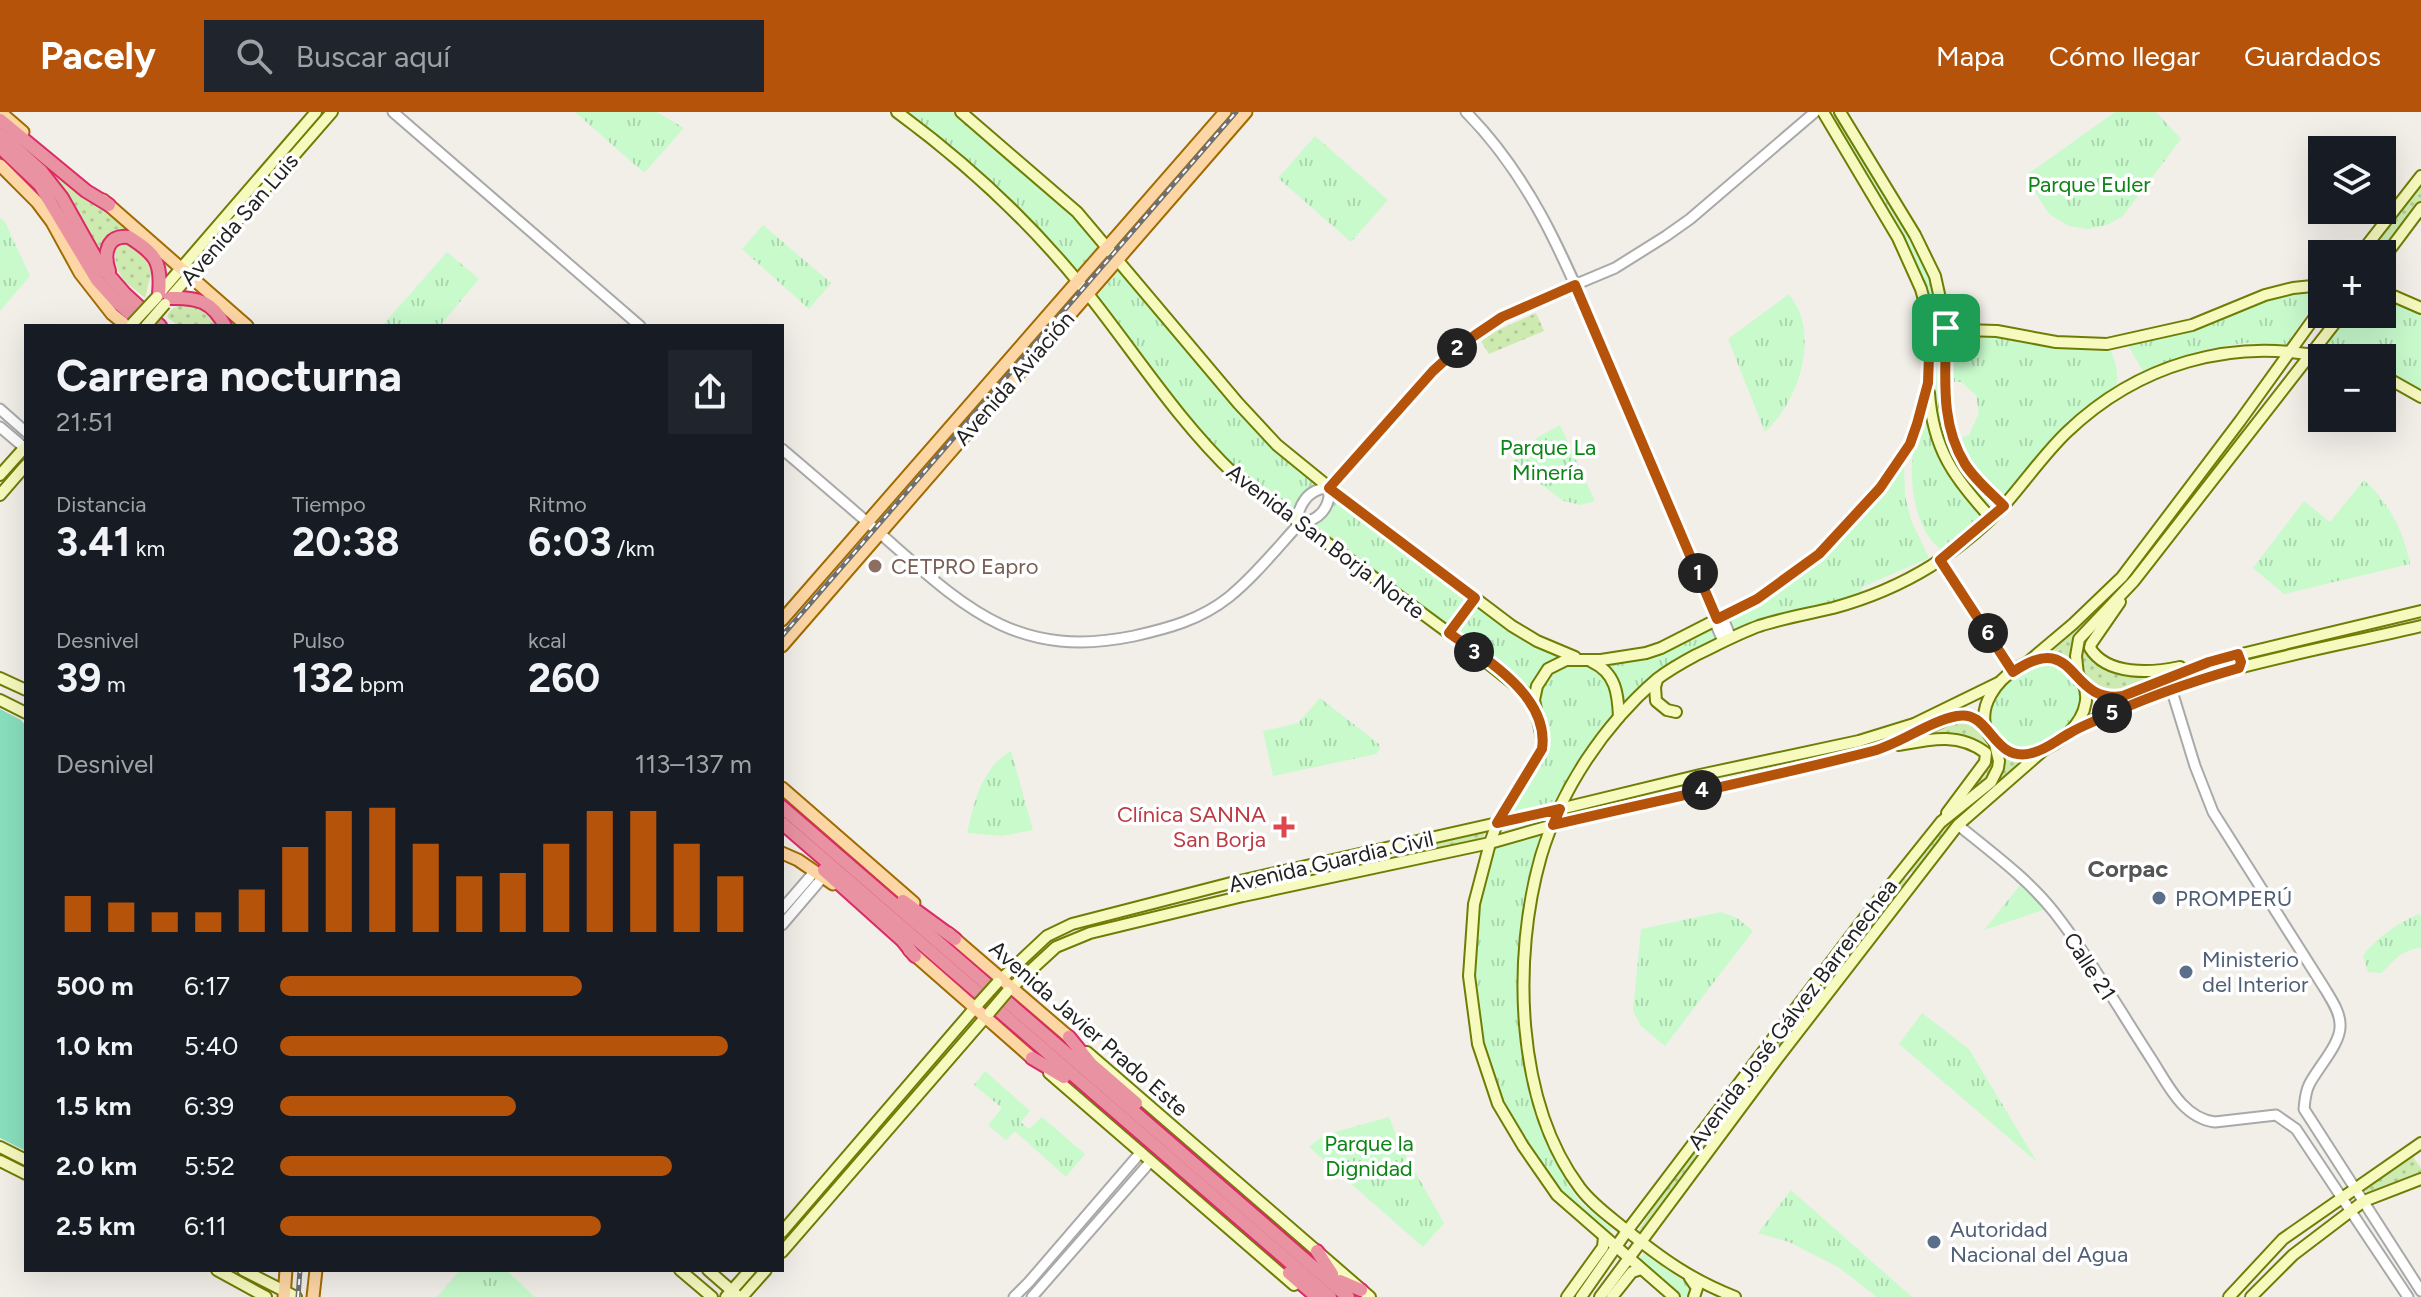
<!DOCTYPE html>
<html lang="es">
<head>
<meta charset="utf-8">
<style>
	body { margin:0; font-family:Figtree,sans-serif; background:#20242c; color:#f1f3f6; height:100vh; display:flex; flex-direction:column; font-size:30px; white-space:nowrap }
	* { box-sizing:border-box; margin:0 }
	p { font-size:26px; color:#9ea1a6 }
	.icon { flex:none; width:44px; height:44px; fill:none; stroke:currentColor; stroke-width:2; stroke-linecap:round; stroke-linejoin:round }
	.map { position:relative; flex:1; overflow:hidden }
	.side { position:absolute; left:24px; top:212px; width:760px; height:948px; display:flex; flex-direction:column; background:#171b24; border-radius:0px; box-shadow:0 8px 32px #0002 }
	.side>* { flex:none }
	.tools { position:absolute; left:2308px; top:24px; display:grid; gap:16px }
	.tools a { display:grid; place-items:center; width:88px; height:88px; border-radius:0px; background:#171b24; box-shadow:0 8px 32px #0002; font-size:40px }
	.pin { position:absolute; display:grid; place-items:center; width:68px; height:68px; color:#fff; margin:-34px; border-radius:16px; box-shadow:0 4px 12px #0006 }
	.km { position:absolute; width:40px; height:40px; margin:-20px; border-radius:50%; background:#222; color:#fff; font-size:22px; line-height:40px; text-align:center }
	.round { display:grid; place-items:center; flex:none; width:84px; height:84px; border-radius:0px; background:#20242c }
	.overview { display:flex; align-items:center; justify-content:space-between; height:136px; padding:0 32px }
	h1 { font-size:44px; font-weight:700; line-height:60px }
	.figures { display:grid; grid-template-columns:repeat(3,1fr); gap:12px; height:136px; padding:8px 32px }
	.figures div { display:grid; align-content:center }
	.figures b { font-size:40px; font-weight:700 }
	.figures small { font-size:22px; font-weight:400 }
	.figures p { font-size:22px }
	.chart { height:224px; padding:16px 32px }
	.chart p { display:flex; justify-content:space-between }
	.chart svg { width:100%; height:144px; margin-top:8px; stroke:#b45309; stroke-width:6 }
	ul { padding:0 32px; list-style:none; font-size:26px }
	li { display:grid; grid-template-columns:128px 96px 1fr; align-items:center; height:60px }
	li i { height:20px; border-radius:10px; background:#b45309 }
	header { display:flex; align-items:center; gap:48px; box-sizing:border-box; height:112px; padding:0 40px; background:#b45309; color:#fff }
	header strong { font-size:38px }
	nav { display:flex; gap:44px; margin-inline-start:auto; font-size:28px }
	.search { width:560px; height:72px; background:#20242c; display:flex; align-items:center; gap:20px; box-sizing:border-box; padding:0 28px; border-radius:0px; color:#9ea1a6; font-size:30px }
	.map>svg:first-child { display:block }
	.grass { fill:url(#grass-dots) }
	.park { fill:url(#park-tufts) }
	.pitch { fill:#88e0be }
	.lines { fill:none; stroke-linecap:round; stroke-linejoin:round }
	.tertiary-casing { stroke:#a9a9a9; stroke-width:13 }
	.secondary-casing { stroke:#707d05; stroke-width:14 }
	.primary-casing { stroke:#a06b00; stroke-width:15 }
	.motorway-casing { stroke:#dc2a67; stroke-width:16 }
	.tertiary { stroke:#fff; stroke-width:9 }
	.secondary { stroke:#f7fabf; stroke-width:10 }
	.primary { stroke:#fcd6a4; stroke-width:11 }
	.motorway { stroke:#e892a2; stroke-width:12 }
	.rail-casing { stroke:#707070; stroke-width:5 }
	.rail { stroke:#fff; stroke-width:2; stroke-dasharray:6; stroke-linecap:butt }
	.secondary-bridge-casing { stroke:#707d05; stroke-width:14; stroke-linecap:butt }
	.secondary-bridge { stroke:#f7fabf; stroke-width:10 }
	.route-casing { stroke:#fff; stroke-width:16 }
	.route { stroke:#b45309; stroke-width:10 }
	.education-dot { fill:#8d6e63; stroke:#fff; stroke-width:3 }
	.health-dot { fill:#e0444e; stroke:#fff; stroke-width:3 }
	.service-dot { fill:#5c6f8a; stroke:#fff; stroke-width:3 }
	.labels { text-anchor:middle; stroke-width:7; stroke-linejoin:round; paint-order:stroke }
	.park-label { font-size:22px; fill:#0c8416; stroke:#fff }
	.street-label { font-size:22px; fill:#222; stroke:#fff }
	.education-label { font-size:22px; fill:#785e54; stroke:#fff; text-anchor:start }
	.health-label { font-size:22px; fill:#be3a42; stroke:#fff; text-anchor:end }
	.service-label { font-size:22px; fill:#4e5e75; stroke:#fff; text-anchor:start }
	.neighbourhood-label { font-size:24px; font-weight:bold; fill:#555; stroke:#fff }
</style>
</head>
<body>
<header>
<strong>Pacely</strong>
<div class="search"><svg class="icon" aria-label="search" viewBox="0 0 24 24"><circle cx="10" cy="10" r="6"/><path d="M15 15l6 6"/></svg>Buscar aquí</div>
<nav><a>Mapa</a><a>Cómo llegar</a><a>Guardados</a></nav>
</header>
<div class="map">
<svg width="2421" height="1185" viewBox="0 0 2421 1185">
	<defs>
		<pattern id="grass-dots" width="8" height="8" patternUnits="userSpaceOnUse" patternTransform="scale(2)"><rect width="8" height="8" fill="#cdebb0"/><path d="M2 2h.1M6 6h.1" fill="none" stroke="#b0c997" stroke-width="1.8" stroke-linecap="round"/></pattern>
		<pattern id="park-tufts" width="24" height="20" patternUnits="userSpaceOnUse" patternTransform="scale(2)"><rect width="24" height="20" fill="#c8facc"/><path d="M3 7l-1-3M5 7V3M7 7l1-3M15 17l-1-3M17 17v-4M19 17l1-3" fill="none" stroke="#acd6af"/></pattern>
	</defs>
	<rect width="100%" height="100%" fill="#f2efe9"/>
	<g class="grass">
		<polygon points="0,15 127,116 111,123 98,142"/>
		<polygon points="2421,71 2421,90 2381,142 2368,142"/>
		<path d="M122,131C137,134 146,143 152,157L145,186C125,169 115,166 115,138Z"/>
		<path d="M186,192L198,194L218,214H179L167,205C170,195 178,194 186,192Z"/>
		<polygon points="1536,201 1544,219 1489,242 1481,229 1496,219"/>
		<polygon points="2242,317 2244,319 2130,470 2077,525 2071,545 2067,546 2044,542 2077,513 2237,319"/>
		<polygon points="2109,500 2090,542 2147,563 2149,568 2123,581 2114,583 2094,576 2083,565 2080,557 2082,531"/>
		<path d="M1969,608C1985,621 2005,642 1990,664C1983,676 1966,686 1955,695L1988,642L1927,621L1950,609Z"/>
		<path d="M2004,641L2016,647H2028L1917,760H1911L1909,758C1921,738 1937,720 1955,704C1970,691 1993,678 2002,660C2005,654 2004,648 2004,641Z"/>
		<polygon points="1486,717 1483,727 1394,748 1393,740"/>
		<polygon points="1902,765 1907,768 1907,771 1856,843 1847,847 1845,845 1845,840 1899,766"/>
		<polygon points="1836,851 1838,852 1838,860 1642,1122 1638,1119 1665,1078"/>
		<polygon points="2413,1045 2421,1056 2421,1063 2370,1083 2365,1079 2368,1073 2407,1046"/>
	</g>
	<g class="park">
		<polygon points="575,0 657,0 684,16 646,59 643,60"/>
		<polygon points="903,0 952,0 1013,47 1072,103 1101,136 1078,159 957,40"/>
		<polygon points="1834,0 1837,0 1901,104 1925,151 1942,206 1932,206 1930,194 1829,4"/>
		<polygon points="2115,0 2156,0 2181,27 2123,104 2107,113 2088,117 2069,114 2049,102 2025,64"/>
		<polygon points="1315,24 1388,88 1351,130 1278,66"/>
		<polygon points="0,106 5,110 30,164 0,199"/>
		<polygon points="763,113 831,171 809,197 742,137"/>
		<polygon points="447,140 479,167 440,214 382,214"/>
		<polygon points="1120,156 1319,373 1295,401 1251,371 1224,348 1150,257 1097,184"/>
		<polygon points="2312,178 2322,180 2285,234 2246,231 2206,237 2144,261 2129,235 2132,232 2151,225 2287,180"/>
		<path d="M1789,182C1793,189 1799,196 1801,204C1813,243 1794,293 1765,320L1728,227Z"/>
		<polygon points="2382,186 2395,189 2421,203 2421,280 2402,268 2382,259 2382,246 2343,246 2318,239 2346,202 2382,202"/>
		<path d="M1972,221L2070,237L2108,236C2116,244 2119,265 2116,276L2074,308L2003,388L1970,354L1960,332L1961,326L1969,323L1979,301L1976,283L1961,270H1954L1953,224L1955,222Z"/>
		<path d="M1935,226H1941C1938,262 1937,305 1953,338C1961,355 1980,372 1992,387L1986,394L1952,354L1937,311L1933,283Z"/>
		<path d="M1926,306L1928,307L1952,365L1984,405L1942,438C1909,418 1902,335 1926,306Z"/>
		<polygon points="1560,313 1595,389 1581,393 1564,389 1511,351 1538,325"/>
		<path d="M1904,352L1905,384L1911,408L1929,446L1862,475V481C1820,497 1774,505 1731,519L1728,509C1801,464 1857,426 1904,352Z"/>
		<path d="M2364,368C2390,392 2403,418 2410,452L2284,482L2253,456L2304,389L2330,410Z"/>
		<path d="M1333,385L1468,487L1444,514L1309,413C1323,405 1328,400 1333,385Z"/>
		<path d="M1477,494L1537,533L1560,544C1543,552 1535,565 1530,582L1456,521Z"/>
		<polygon points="1713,514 1718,526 1691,541 1622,595 1604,552 1657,544"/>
		<path d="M2045,551C2069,555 2093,579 2078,605C2066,626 2031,644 2009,633C2001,630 1995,623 1992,615C1980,584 2017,555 2045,551Z"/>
		<polygon points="1567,552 1585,552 1602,561 1612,577 1614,595 1610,607 1561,687 1508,702 1546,638 1539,589 1541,576 1551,561"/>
		<polygon points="1320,586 1379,632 1380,637 1376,642 1273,664 1263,619 1298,611"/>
		<path d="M1011,639L1033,718L1002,724L967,721C974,690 982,655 1011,639Z"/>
		<polygon points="1546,718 1520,889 1524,948 1540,1001 1568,1073 1581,1091 1612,1117 1608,1121 1556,1075 1517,1018 1503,990 1478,918 1473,874 1476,809 1492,733"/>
		<polygon points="2021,772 2024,772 2046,797 1984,818"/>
		<polygon points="1721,800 1737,806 1753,819 1665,934 1641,914 1633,899 1641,817"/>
		<path d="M2419,802L2421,803V836C2404,837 2393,848 2382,861L2368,860L2363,844C2374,827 2400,810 2419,802Z"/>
		<polygon points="1922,901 1969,937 2037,1050 1899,932"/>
		<polygon points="985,959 1030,999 1021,1010 1029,1017 1042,1005 1085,1042 1066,1065 1015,1019 1006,1028 988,1013 1002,996 974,973"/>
		<polygon points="1389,1005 1401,1035 1444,1111 1423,1135 1309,1035 1324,1023"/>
		<polygon points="1791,1078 1912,1185 1877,1185 1838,1155 1789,1130 1758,1121"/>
		<polygon points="1644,1141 1674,1163 1691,1172 1692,1179 1689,1184 1680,1185 1639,1147"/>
		<polygon points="460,1158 506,1158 535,1185 437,1185"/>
	</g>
	<polygon class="pitch" points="0,597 21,608 26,614 26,1039 0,1026"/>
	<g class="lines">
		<g class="tertiary-casing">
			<g id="tertiary">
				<polyline points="393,0 640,214"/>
				<path d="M1466,0C1538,73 1570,162 1610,253C1646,338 1683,422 1717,507L1716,513L1723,529"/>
				<polyline points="0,297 26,320"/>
				<polyline points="0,315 26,337"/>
				<path d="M782,337C816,366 850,395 883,424C965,496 1017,548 1134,524C1169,516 1200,508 1229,485C1255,464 1277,436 1300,411C1319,409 1331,395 1329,376"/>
				<polyline points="1329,376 1433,259 1475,222 1522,195 1615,156 1666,124 1690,107 1815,0"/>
				<path d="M1300,411L1298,402C1303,386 1313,376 1329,376"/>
				<polyline points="1940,448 2013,560"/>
				<polyline points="1717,507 1724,509 1731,526"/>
				<path d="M2171,576L2195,654L2213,700L2325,877C2331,887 2340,900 2340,912C2342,931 2317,956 2309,973C2305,981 2305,989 2304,997L2421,1179"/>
				<path d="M1958,713C1991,740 2027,766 2054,800C2090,846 2120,899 2152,948C2168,973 2183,1006 2215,1010L2276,1003L2296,1017L2408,1185"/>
				<polyline points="782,797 815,759"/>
				<polyline points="782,813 823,765"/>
				<polyline points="1014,1185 1029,1170 1141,1040"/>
				<polyline points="1032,1185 1151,1049"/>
			</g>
		</g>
		<g class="secondary-casing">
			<g id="secondary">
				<path d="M897,0C965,50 1027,107 1080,172C1132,236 1175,306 1235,363L1465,533L1524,580L1534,596"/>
				<polyline points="961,0 1077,100 1238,291 1277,333 1336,381 1512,514 1537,529 1575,545"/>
				<polyline points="1840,0 1915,123 1935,164 1945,209 1945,293 1955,333 1964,350 1976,367 2004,394"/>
				<polyline points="2360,142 2421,64"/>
				<polyline points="2382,148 2421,96"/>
				<polyline points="2382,179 2421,196"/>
				<polyline points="158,183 316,0"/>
				<polyline points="169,187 332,0"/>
				<polyline points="1930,217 1997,219 2056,230 2107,232 2192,213 2265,183 2293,176 2322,173"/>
				<polyline points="2382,263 2421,285"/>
				<path d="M1929,281C1933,337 1954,366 1991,406"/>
				<polyline points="0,363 26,334"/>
				<polyline points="0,383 26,353"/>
				<path d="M2120,490L2091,532L2090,536C2107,564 2152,561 2180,555"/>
				<polyline points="1449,521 1475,486"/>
				<path d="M2047,546C2058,547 2066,552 2074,559C2115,597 2042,659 2006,638C1955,609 2004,548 2047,546Z"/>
				<path d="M1592,550C1616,561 1618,582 1619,605"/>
				<polyline points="2028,550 2073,512 2122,465 2240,309 2322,195"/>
				<polyline points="2078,563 2076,544 2079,527 2134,469 2342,202"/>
				<polyline points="0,566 26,578"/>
				<polyline points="1657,568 1655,575 1656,589 1667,598 1676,600"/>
				<polyline points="2083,572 2090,578 2103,584 2123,584 2209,550 2421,499"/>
				<polyline points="0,588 26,601"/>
				<path d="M2064,624C2170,561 2303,542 2421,514"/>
				<path d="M1899,633C1930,627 1959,620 1986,641L1985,650L1947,701"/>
				<polyline points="997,871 1047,824 1072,812 1231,771 1560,697 1700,663 1859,629 1914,612 1998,571"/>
				<path d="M1007,880L1056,835L1090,821L1243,784L1490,731L1553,713L1878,638L1954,604C1969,602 1977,607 1987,618"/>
				<polyline points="1087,940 1370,1185"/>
				<polyline points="1049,961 1294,1173"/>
				<polyline points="0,1035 26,1048"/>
				<polyline points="0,1049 26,1062"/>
				<polyline points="782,1120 979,891"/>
				<polyline points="782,1140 990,900"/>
				<polyline points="217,1158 266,1185"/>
				<polyline points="243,1158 296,1185"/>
				<polyline points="680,1158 712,1185"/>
				<polyline points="708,1158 739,1185"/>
				<polyline points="1690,1166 1697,1176 1694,1185"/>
				<polyline points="726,1185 750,1158"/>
				<polyline points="742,1185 766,1158"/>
				<polyline points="1567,1185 1603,1135 1604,1125"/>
				<polyline points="1581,1185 1627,1119 1869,800 1941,710 1991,670 1998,656 1999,649 1994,628"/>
				<polyline points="1600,1185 1777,947 1958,713 2046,636"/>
				<polyline points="1612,1185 1632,1160 1641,1157"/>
				<polyline points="1674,1185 1557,1083 1523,1034 1498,992 1478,932 1469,864 1474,792 1490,731 1497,711 1542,637 1543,631 1534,588 1537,574 1548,557 1566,548 1601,548 1646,541 1661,536 1757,487 1819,442 1880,376 1910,332 1917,312 1928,271 1930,226 1930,210 1921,177 1898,126 1823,0"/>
				<path d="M1735,1185C1690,1167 1662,1147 1625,1117C1609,1104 1592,1092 1580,1076C1515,989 1512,845 1541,744C1561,677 1604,613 1657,567C1669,558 1683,550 1696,543C1717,533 1737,522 1759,514C1783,506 1808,502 1833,496C1866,487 1902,472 1931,454C1958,436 1986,414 2007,390C2027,367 2045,341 2067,320C2137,253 2232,224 2327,246"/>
				<polyline points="2229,1185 2283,1127 2421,1031"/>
				<polyline points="2251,1185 2293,1143 2364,1089 2421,1067"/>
			</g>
		</g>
		<g class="primary-casing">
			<g id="primary">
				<polyline points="0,0 23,20"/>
				<polyline points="0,53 37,90 52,110 80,161 112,202 127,214"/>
				<polyline points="103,88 247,214"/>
				<polyline points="782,508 1225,0"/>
				<polyline points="782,534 1246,0"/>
				<polyline points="782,676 914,791"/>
				<polyline points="782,741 798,748 833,772"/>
				<polyline points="948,821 1069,925"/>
				<polyline points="909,838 1032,946"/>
				<polyline points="284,1185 286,1158"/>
				<polyline points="313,1185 316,1158"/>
			</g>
		</g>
		<g class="motorway-casing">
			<g id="motorway">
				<polyline points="0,8 86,79 109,93"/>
				<polyline points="0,22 41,59 62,86 99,152 125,182 160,214"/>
				<polyline points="0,35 40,73 97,168 117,190 144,214"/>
				<path d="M109,159C103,142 107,122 129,125C156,142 162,150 159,182"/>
				<path d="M170,186C197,185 212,189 225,214"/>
				<polyline points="782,695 1348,1185"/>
				<polyline points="782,711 1330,1185"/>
				<polyline points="824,758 902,828 915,844"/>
				<polyline points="903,789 955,827"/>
				<polyline points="1069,925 1091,952 1136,991"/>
				<polyline points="1032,946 1064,965"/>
				<polyline points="1317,1139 1332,1162"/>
				<polyline points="1289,1161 1317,1185"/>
				<polyline points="1340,1169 1361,1178"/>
			</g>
		</g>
		<use href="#tertiary" class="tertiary"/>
		<use href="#secondary" class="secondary"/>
		<use href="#primary" class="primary"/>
		<use href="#motorway" class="motorway"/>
		<g class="rail-casing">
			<g id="rail">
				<polyline points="782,524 1236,0"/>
				<polyline points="298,1185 300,1158"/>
			</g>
		</g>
		<use href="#rail" class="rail"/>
		<g class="secondary-bridge-casing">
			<g id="secondary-bridge">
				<polyline points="132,212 157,185"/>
				<polyline points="146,214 165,192"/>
				<polyline points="979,891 997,871"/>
				<polyline points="990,900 1007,880"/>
			</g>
		</g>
		<use href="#secondary-bridge" class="secondary-bridge"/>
	</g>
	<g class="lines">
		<g class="route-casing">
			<path id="route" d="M1575,173L1717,507L1757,487L1819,442L1880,376L1910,332L1917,312L1928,271L1930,217L1946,216C1946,262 1939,310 1965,352C1975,368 1990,380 2004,394L1940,448L2013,560C2078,515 2067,593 2123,584L2209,550L2238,542L2241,550L2239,556C2190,570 2144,586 2097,608C2088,612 2078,616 2070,621C2057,628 2046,638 2032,641C1992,652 1991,597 1957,604C1927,610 1902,631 1873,639C1767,666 1660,688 1553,713L1560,697L1497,711L1542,637C1550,584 1485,547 1449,521L1475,486L1329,376L1433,259L1465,230L1502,205Z"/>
		</g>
		<use href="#route" class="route"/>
	</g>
	<circle class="education-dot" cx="875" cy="454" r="8"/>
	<path class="health-dot" d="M1280 703h8v8h8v8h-8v8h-8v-8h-8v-8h8z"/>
	<g class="service-dot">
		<circle cx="2159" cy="786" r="8"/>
		<circle cx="2186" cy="860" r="8"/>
		<circle cx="1934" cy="1130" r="8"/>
	</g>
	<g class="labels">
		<g class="park-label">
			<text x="2089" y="80">Parque Euler</text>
			<text x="1548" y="343">Parque La<tspan x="1548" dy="25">Minería</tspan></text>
			<text x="1369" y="1039">Parque la<tspan x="1369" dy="25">Dignidad</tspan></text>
		</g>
		<g class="street-label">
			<text transform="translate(239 107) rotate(-49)" y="8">Avenida San Luis</text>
			<text transform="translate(1014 266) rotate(-49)" y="8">Avenida Aviación</text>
			<text transform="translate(1326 429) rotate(37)" y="8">Avenida San Borja Norte</text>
			<text transform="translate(1331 749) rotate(-13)" y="8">Avenida Guardia Civil</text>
			<text transform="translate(2090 854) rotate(57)" y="8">Calle 21</text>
			<text transform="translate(1792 902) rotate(-53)" y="8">Avenida José Gálvez Barrenechea</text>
			<text transform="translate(1089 916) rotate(41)" y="8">Avenida Javier Prado Este</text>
		</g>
		<g class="education-label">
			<text x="891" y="462">CETPRO Eapro</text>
		</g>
		<g class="health-label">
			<text x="1266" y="710">Clínica SANNA<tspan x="1266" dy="25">San Borja</tspan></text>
		</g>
		<g class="service-label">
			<text x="2175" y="794">PROMPERÚ</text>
			<text x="2202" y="855">Ministerio<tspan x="2202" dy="25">del Interior</tspan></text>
			<text x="1950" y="1125">Autoridad<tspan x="1950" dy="25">Nacional del Agua</tspan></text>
		</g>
		<g class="neighbourhood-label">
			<text x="2128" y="765">Corpac</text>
		</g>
	</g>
</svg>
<div class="tools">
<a><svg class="icon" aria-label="layers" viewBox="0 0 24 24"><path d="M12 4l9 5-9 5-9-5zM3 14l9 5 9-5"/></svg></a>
<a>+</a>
<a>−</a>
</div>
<div class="pin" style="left:1946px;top:216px;background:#1e9e55"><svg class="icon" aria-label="arrive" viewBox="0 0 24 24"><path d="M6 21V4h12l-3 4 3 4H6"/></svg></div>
<b class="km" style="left:1698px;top:461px">1</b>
<b class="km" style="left:1457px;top:236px">2</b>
<b class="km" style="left:1474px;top:540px">3</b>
<b class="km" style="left:1702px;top:678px">4</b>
<b class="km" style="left:2112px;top:601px">5</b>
<b class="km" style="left:1988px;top:521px">6</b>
<section class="side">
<div class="overview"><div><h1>Carrera nocturna</h1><p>21:51</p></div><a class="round"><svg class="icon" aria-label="share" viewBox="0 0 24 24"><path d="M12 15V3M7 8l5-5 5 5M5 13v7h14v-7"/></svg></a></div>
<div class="figures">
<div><p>Distancia</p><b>3.41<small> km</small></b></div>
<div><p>Tiempo</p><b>20:38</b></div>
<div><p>Ritmo</p><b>6:03<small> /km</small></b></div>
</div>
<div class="figures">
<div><p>Desnivel</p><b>39<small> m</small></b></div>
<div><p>Pulso</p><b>132<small> bpm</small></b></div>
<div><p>kcal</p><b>260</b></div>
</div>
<div class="chart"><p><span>Desnivel</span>113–137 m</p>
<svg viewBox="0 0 160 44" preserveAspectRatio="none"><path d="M5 44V33M15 44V35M25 44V38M35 44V38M45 44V31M55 44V18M65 44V7M75 44V6M85 44V17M95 44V27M105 44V26M115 44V17M125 44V7M135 44V7M145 44V17M155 44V27"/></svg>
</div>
<ul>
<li><b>500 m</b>6:17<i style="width:64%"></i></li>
<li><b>1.0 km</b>5:40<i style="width:95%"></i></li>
<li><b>1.5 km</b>6:39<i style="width:50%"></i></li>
<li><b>2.0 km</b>5:52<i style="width:83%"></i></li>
<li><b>2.5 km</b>6:11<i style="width:68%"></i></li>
</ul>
</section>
</div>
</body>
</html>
